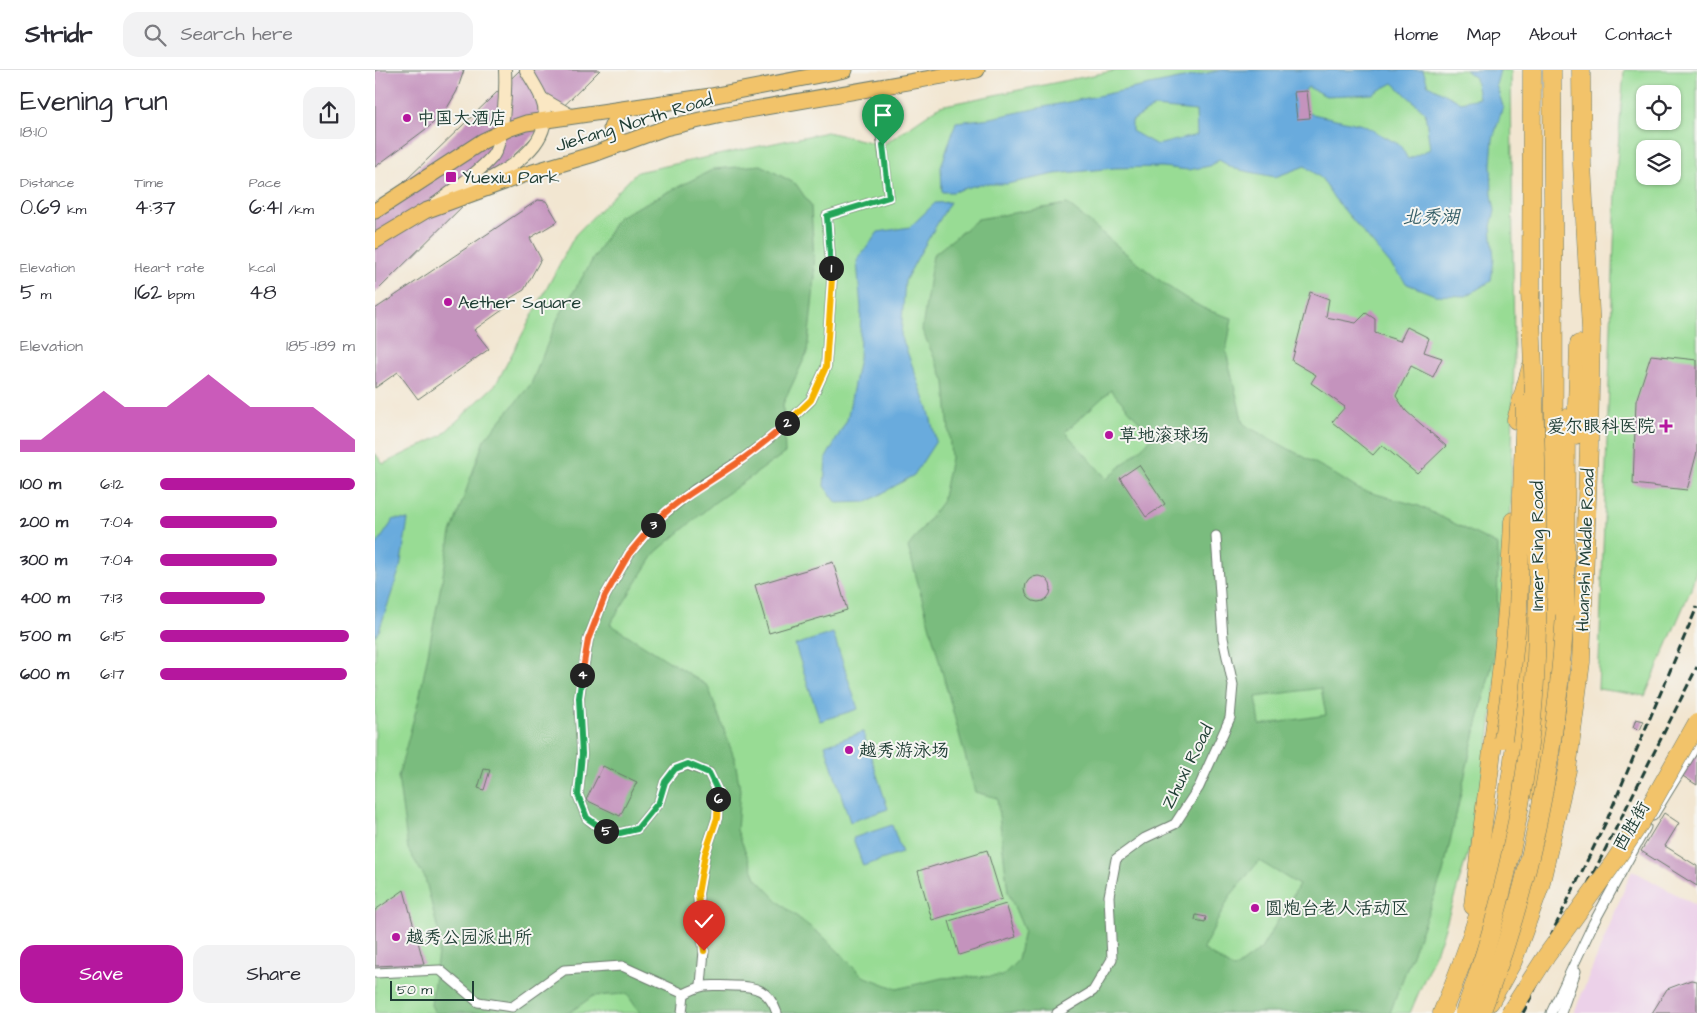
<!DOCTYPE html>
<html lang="en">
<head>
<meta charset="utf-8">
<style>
	body { margin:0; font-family:"Architects Daughter","LXGW WenKai TC",sans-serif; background:#f2f2f3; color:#2b2b33; height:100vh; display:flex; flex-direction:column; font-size:19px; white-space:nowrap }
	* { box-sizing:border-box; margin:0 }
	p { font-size:16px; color:#7c7c81 }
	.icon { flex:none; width:28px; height:28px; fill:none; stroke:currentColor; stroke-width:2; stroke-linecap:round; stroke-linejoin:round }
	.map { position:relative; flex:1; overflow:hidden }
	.sheet { display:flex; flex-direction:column; background:#fff; width:375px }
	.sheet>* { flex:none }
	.buttons { position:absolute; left:1261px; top:15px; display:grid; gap:10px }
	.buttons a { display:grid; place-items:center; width:45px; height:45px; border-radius:10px; background:#fff; box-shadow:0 1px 4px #0004; font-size:25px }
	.scale { position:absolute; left:15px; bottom:12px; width:84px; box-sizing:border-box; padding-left:5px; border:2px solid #1f3d34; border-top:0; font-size:14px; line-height:18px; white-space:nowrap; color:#1f3d34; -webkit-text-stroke:4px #f6f6f2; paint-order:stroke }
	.pin { position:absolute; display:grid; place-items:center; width:42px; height:42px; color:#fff; margin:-51px -21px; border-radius:50% 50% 50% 0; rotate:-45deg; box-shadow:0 0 5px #0007 }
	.pin .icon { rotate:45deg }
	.km { position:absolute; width:25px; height:25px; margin:-12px; border-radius:50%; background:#222; color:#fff; font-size:14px; line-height:25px; text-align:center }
	.round { display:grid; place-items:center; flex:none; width:52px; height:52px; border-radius:15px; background:#f2f2f3 }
	.headline { display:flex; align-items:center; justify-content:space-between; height:85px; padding:0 20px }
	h1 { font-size:28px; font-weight:600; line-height:38px }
	.figures { display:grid; grid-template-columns:repeat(3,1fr); gap:8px; height:85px; padding:5px 20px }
	.figures div { display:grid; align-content:center }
	.figures b { font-size:21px; font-weight:600 }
	.figures small { font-size:14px; font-weight:400 }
	.figures p { font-size:14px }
	.chart { height:140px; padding:10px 20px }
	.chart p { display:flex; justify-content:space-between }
	.chart svg { width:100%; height:90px; margin-top:5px; fill:#b5179e; opacity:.7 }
	.button { display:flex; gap:10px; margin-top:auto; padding:10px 20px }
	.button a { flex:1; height:58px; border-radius:15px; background:#b5179e; color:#fff; font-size:20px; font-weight:600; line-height:58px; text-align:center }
	.button a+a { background:#f2f2f3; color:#2b2b33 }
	ul { padding:0 20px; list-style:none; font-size:16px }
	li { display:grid; grid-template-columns:80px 60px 1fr; align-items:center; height:38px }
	li i { height:12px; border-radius:6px; background:#b5179e }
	header { display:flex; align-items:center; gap:30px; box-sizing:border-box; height:70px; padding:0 25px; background:#fff; border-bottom:1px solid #e1e1e2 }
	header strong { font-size:24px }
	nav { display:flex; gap:28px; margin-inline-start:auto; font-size:18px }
	.search { width:350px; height:45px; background:#f2f2f3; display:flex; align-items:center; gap:12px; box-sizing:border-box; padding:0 18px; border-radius:15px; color:#7c7c81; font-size:19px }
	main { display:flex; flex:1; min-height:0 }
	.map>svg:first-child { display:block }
	.built { fill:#ecd1e9 }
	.green { fill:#98dc94; stroke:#5c8c64; fill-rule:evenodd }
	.forest { fill:#7abc7e; stroke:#4c7c59; fill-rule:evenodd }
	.water { fill:#69abdd; stroke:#447488; fill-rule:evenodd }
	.building { fill:#c493bd }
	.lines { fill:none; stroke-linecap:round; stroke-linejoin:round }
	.street-casing { stroke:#69786b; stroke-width:11 }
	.secondary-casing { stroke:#69786b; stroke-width:14 }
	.primary-casing { stroke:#69786b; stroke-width:17 }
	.highway-casing { stroke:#69786b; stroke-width:19 }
	.street { stroke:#fff; stroke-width:9 }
	.secondary { stroke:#fae7c3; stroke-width:12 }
	.primary { stroke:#f2c36a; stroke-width:15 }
	.highway { stroke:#f2c36a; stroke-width:18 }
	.rail { stroke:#1f3d34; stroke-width:3; stroke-dasharray:8 4; stroke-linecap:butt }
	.highway-bridge-casing { stroke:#69786b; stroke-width:19; stroke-linecap:butt }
	.highway-bridge { stroke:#f2c36a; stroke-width:18 }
	.split-1-casing { stroke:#fff; stroke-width:10 }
	.split-2-casing { stroke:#fff; stroke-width:10 }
	.split-3-casing { stroke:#fff; stroke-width:10 }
	.split-4-casing { stroke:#fff; stroke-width:10 }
	.split-5-casing { stroke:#fff; stroke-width:10 }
	.split-6-casing { stroke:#fff; stroke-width:10 }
	.split-7-casing { stroke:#fff; stroke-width:10 }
	.split-1 { stroke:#22a559; stroke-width:6 }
	.split-2 { stroke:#f5b400; stroke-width:6 }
	.split-3 { stroke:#f0652b; stroke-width:6 }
	.split-4 { stroke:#f0652b; stroke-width:6 }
	.split-5 { stroke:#22a559; stroke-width:6 }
	.split-6 { stroke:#22a559; stroke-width:6 }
	.split-7 { stroke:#f5b400; stroke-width:6 }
	.poi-dot { fill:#b5179e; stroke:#f6f6f2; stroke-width:2 }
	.labels { text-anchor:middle; stroke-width:4; stroke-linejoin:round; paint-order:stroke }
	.poi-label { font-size:18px; fill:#1f3d34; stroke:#f6f6f2; text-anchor:start }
	.street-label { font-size:18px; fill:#1f3d34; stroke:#f6f6f2 }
	.water-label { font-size:19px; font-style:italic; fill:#355e67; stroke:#f6f6f2 }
</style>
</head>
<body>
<header>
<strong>Stridr</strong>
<div class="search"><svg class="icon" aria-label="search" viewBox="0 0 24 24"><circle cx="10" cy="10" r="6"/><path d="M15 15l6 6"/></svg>Search here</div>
<nav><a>Home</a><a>Map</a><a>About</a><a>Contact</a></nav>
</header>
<main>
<section class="sheet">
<div class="headline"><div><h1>Evening run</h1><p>18:10</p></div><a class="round"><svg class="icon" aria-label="share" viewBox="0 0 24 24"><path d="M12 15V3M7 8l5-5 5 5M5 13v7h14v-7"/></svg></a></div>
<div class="figures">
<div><p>Distance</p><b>0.69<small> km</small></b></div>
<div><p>Time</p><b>4:37</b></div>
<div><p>Pace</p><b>6:41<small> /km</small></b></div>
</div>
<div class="figures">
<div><p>Elevation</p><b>5<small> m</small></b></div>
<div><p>Heart rate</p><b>162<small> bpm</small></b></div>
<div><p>kcal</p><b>48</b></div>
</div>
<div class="chart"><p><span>Elevation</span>185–189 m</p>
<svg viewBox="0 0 160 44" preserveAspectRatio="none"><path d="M0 44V38L10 38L20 30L30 22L40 14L50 22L60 22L70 22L80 14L90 6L100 14L110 22L120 22L130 22L140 22L150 30L160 38V44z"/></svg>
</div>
<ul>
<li><b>100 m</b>6:12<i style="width:100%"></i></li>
<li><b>200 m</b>7:04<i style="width:60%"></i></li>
<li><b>300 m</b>7:04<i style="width:60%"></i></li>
<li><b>400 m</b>7:13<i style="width:54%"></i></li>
<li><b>500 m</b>6:15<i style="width:97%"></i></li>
<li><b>600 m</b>6:17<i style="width:96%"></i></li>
</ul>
<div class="button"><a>Save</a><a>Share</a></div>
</section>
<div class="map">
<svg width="1322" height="943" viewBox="0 0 1322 943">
	<rect width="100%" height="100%" fill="#f6f6f2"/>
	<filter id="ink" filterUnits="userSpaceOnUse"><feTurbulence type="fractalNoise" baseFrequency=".02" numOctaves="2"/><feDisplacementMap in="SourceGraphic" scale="10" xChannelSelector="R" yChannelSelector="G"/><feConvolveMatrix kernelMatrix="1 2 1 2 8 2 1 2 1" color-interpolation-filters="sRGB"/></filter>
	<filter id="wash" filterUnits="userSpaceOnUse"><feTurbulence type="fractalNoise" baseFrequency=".0096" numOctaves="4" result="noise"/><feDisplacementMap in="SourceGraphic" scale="20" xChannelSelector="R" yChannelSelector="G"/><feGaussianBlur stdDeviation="1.12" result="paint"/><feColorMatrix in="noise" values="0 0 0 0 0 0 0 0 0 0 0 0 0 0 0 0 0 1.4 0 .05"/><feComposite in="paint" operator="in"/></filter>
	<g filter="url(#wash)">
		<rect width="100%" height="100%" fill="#f2e6d1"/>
		<polygon class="built" points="1257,800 1322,836 1322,943 1199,943"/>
		<g class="green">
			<polygon points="743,0 1136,0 1139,284 1136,437 1132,524 1105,744 1066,870 1035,943 0,943 0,383 8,394 66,366 121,314 200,165 262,102 452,62 508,75 565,36"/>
			<path d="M1249,0H1322V498L1316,519L1270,626L1223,619L1242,91ZM1270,24H1298V51H1270ZM1270,79H1298V106H1270Z"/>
		</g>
		<path class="forest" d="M386,95L421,114L436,136L440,207L432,283L408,334L410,383L339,433L281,482L235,554L333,616L360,690L365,720L362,760L381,808L407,835L451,869L488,906L522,919L567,908L627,906L643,890L649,860L633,822L622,728L600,722L533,477L567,432L576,388L570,312L547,260L558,185L603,149L692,134C736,168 778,212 828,238C837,242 847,245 857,248L851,282L868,353L873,357L953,400L983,419L1044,436L1123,475L1122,575L1097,674L1068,803L1015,943H265L252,924L218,926L194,943H60L56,935L65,868L50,808L33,779L23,707L45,625L76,463L109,370L156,314L183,248L243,147L339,99ZM736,320L778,367L732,409L690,362ZM946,618L951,645L885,655L881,627ZM884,791L924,815L886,879L859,899L828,879L855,826Z"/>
		<g class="water">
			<path d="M847,0H1048L1053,15L1085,32L1104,28L1100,8L1090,0H1125L1121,15L1128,36L1118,69L1116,94L1117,124L1120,141L1116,156L1119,189L1116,211L1091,226L1060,225L1032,214L959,128L947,109L930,96L900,107L860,99L844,90L835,96L813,100L787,97L739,98L680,104L632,114H605L578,122H567L566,97L581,52L616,48ZM1018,13L1050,42L1055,79L1033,89L1025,75L988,55L933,43L928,23L933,17L951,26L997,24ZM779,37L821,41L822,65L782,75L757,61V51Z"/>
			<polygon points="575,132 544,185 530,211 526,265 554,341 561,371 539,405 492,432 462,433 449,416 451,388 472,350 484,288 486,238 482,191 503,162 535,157 560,133"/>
			<polygon points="19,449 33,450 25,498 4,561 0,566 0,477"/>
			<polygon points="458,563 483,639 445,651 420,575"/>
			<polygon points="488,662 513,739 475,752 450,675"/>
			<polygon points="517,755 527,783 488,796 478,768"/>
		</g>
		<g id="blocks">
			<g class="building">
				<polygon points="0,0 89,0 82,21 71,40 55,56 0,97"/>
				<polygon points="145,0 225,0 0,223 0,140"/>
				<polygon points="932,21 935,48 922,49 919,22"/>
				<polygon points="163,130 171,131 183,151 155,168 166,189 149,220 134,229 136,234 99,260 114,279 43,329 23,302 0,318 0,239"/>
				<polygon points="935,222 954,229 951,247 981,253 991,243 1000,249 1000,263 1025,271 1032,257 1054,268 1049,282 1067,288 1058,307 1036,296 1021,326 1031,341 1071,376 1042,404 1007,375 998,385 957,352 970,337 936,313 941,305 917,291"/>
				<polygon points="1276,285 1322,290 1322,382 1312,420 1258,414 1261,331"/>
				<polygon points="764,395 790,434 771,447 745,408"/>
				<polygon points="458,492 472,540 394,563 380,515"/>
				<circle cx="663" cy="519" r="13"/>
				<polygon points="1261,649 1269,651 1265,660 1258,657"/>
				<polygon points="1322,678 1322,715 1306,705"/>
				<polygon points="228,696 262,712 245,746 211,730"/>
				<polygon points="109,699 115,700 109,720 103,718"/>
				<polygon points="1289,743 1304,753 1290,776 1322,796 1322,816 1266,781"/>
				<polygon points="612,780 627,829 557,850 543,801"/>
				<polygon points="29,820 49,894 0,896 0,840"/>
				<polygon points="631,834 641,867 584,885 574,851"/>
				<polygon points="821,845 831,847 830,852 820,850"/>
				<polygon points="1316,910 1322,911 1322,943 1277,943 1292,919"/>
			</g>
		</g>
	</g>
	<g filter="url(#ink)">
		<use href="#blocks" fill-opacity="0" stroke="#69786b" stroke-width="1"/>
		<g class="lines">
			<g class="street-casing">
				<g id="street">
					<polyline points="1278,746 1322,674"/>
					<polyline points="0,903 65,900 103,932 137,937 189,900 247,896 309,924"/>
					<polyline points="326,915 329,881 323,825 330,784 342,748 344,724 334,703 313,695 300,699 290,712 284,732 262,759 245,763 228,761 212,748 203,725 207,685 204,628 213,570 230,526 254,484 284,448 319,420 366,390 404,361 436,330 451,297 457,208 452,146 514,127 500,17"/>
					<path d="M309,924C332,912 335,916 359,916C381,916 394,920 402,943"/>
					<polyline points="307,943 309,924"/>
					<polyline points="682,943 718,921 737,889 734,826 741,789 770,768 800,754 824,717 855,648 858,615 848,568 841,466"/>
					<polyline points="1176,943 1218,854 1271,757"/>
					<polyline points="1186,943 1201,901"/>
				</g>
			</g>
			<g class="secondary-casing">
				<g id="secondary">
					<polyline points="166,28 197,46"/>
					<path d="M92,120C126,103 186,76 166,27C162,18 156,9 151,0"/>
					<path d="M60,134C79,120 101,105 117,87C129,72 131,20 130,0"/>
				</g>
			</g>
			<g class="primary-casing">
				<g id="primary">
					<polyline points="248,72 241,69 236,58 242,45 248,40"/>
					<polyline points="0,141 108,71 133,59 151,53 336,26 470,0"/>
					<polyline points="0,171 50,141 148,105 219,84 290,58 351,44 602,0"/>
				</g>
			</g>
			<g class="highway-casing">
				<g id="highway">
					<polyline points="1156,236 1157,0"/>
					<polyline points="1141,350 1156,297"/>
					<polyline points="1201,365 1204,274"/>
					<polyline points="1190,545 1191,348"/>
					<path d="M1161,721C1178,621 1177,520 1178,420C1180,280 1178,140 1177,0"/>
					<path d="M1098,836C1113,708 1132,580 1138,451"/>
					<polyline points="1115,932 1138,891 1165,816 1192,700 1206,592 1214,375 1216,260 1207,94 1206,0"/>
					<path d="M1067,943C1093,881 1114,817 1128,752C1141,686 1146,619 1150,552"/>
				</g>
			</g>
			<use href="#street" class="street"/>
			<use href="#secondary" class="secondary"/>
			<use href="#primary" class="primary"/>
			<use href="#highway" class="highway"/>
			<g class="rail">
				<polyline points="1138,943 1231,752 1322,537"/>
				<polyline points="1148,943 1322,597"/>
			</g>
			<g class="highway-bridge-casing">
				<g id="highway-bridge">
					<polyline points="1128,669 1134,628 1143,542 1150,335"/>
					<path d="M1089,943C1125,849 1146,749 1157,649C1162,603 1162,556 1163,509C1163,413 1159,318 1155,222"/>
					<path d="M1106,943C1157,816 1181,682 1190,545"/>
					<polyline points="1135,943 1172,885 1239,792 1269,747 1322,653"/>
				</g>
			</g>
			<use href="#highway-bridge" class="highway-bridge"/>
		</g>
	</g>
	<g class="lines" filter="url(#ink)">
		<g class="split-1-casing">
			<polyline id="split-1" points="456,198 452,146 514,127 508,75"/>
		</g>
		<g class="split-2-casing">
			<polyline id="split-2" points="412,353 436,330 451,297 457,208 456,198"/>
		</g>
		<g class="split-3-casing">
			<path id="split-3" d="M278,455C298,432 325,418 350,401C372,387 393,370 412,353"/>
		</g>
		<g class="split-4-casing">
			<polyline id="split-4" points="207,605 213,570 230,526 254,484 278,455"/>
		</g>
		<g class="split-5-casing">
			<polyline id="split-5" points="207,605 204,628 207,684 203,725 212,748 231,761"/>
		</g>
		<g class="split-6-casing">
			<polyline id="split-6" points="231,761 245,763 262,759 284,732 290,712 300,699 313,694 334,703 344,724 343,729"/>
		</g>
		<g class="split-7-casing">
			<polyline id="split-7" points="329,881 323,824 330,784 342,748 343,729"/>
		</g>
		<use href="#split-1" class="split-1"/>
		<use href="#split-2" class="split-2"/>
		<use href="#split-3" class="split-3"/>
		<use href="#split-4" class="split-4"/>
		<use href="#split-5" class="split-5"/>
		<use href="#split-6" class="split-6"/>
		<use href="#split-7" class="split-7"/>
	</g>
	<g class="poi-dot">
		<circle cx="32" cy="48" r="5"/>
		<rect x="70" y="101" width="12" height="12" rx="2.5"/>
		<circle cx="73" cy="232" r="5"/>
		<path d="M1288.5 348.5h5v5h5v5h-5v5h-5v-5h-5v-5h5z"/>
		<circle cx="734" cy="365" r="5"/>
		<circle cx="474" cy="680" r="5"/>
		<circle cx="880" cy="838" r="5"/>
		<circle cx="21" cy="867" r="5"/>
	</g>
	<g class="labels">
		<g class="poi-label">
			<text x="42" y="54">中国大酒店</text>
			<text x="87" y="113">Yuexiu Park</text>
			<text x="83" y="238">Aether Square</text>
			<text x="1280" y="362" text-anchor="end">爱尔眼科医院</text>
			<text x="744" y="371">草地滚球场</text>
			<text x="484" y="686">越秀游泳场</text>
			<text x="890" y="844">圆炮台老人活动区</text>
			<text x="31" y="873">越秀公园派出所</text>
		</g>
		<g class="street-label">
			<text transform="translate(259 52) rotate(-17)" y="6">Jiefang North Road</text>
			<text transform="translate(1162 476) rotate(-90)" y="6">Inner Ring Road</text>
			<text transform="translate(1210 480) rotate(-88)" y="6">Huanshi Middle Road</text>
			<text transform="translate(812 696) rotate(-63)" y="6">Zhuxi Road</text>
			<text transform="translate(1256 756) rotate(-60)" y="6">西胜街</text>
		</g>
		<g class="water-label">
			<text x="1056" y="153">北秀湖</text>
		</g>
	</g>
</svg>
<div class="buttons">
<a><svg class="icon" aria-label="locate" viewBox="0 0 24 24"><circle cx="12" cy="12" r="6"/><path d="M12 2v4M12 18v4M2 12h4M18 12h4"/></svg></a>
<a><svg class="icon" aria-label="layers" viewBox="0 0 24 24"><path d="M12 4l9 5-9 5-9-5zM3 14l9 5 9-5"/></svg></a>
</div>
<div class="scale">50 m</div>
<div class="pin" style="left:508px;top:75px;background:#1e9e55"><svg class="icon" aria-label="arrive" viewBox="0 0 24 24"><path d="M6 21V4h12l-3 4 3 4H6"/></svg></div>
<div class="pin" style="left:329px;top:881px;background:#d93025"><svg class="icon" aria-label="check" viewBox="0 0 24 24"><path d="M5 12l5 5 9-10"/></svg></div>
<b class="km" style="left:456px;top:198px">1</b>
<b class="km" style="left:412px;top:353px">2</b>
<b class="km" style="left:278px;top:455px">3</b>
<b class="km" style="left:207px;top:605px">4</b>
<b class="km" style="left:231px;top:761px">5</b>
<b class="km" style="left:343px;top:729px">6</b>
</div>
</main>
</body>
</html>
